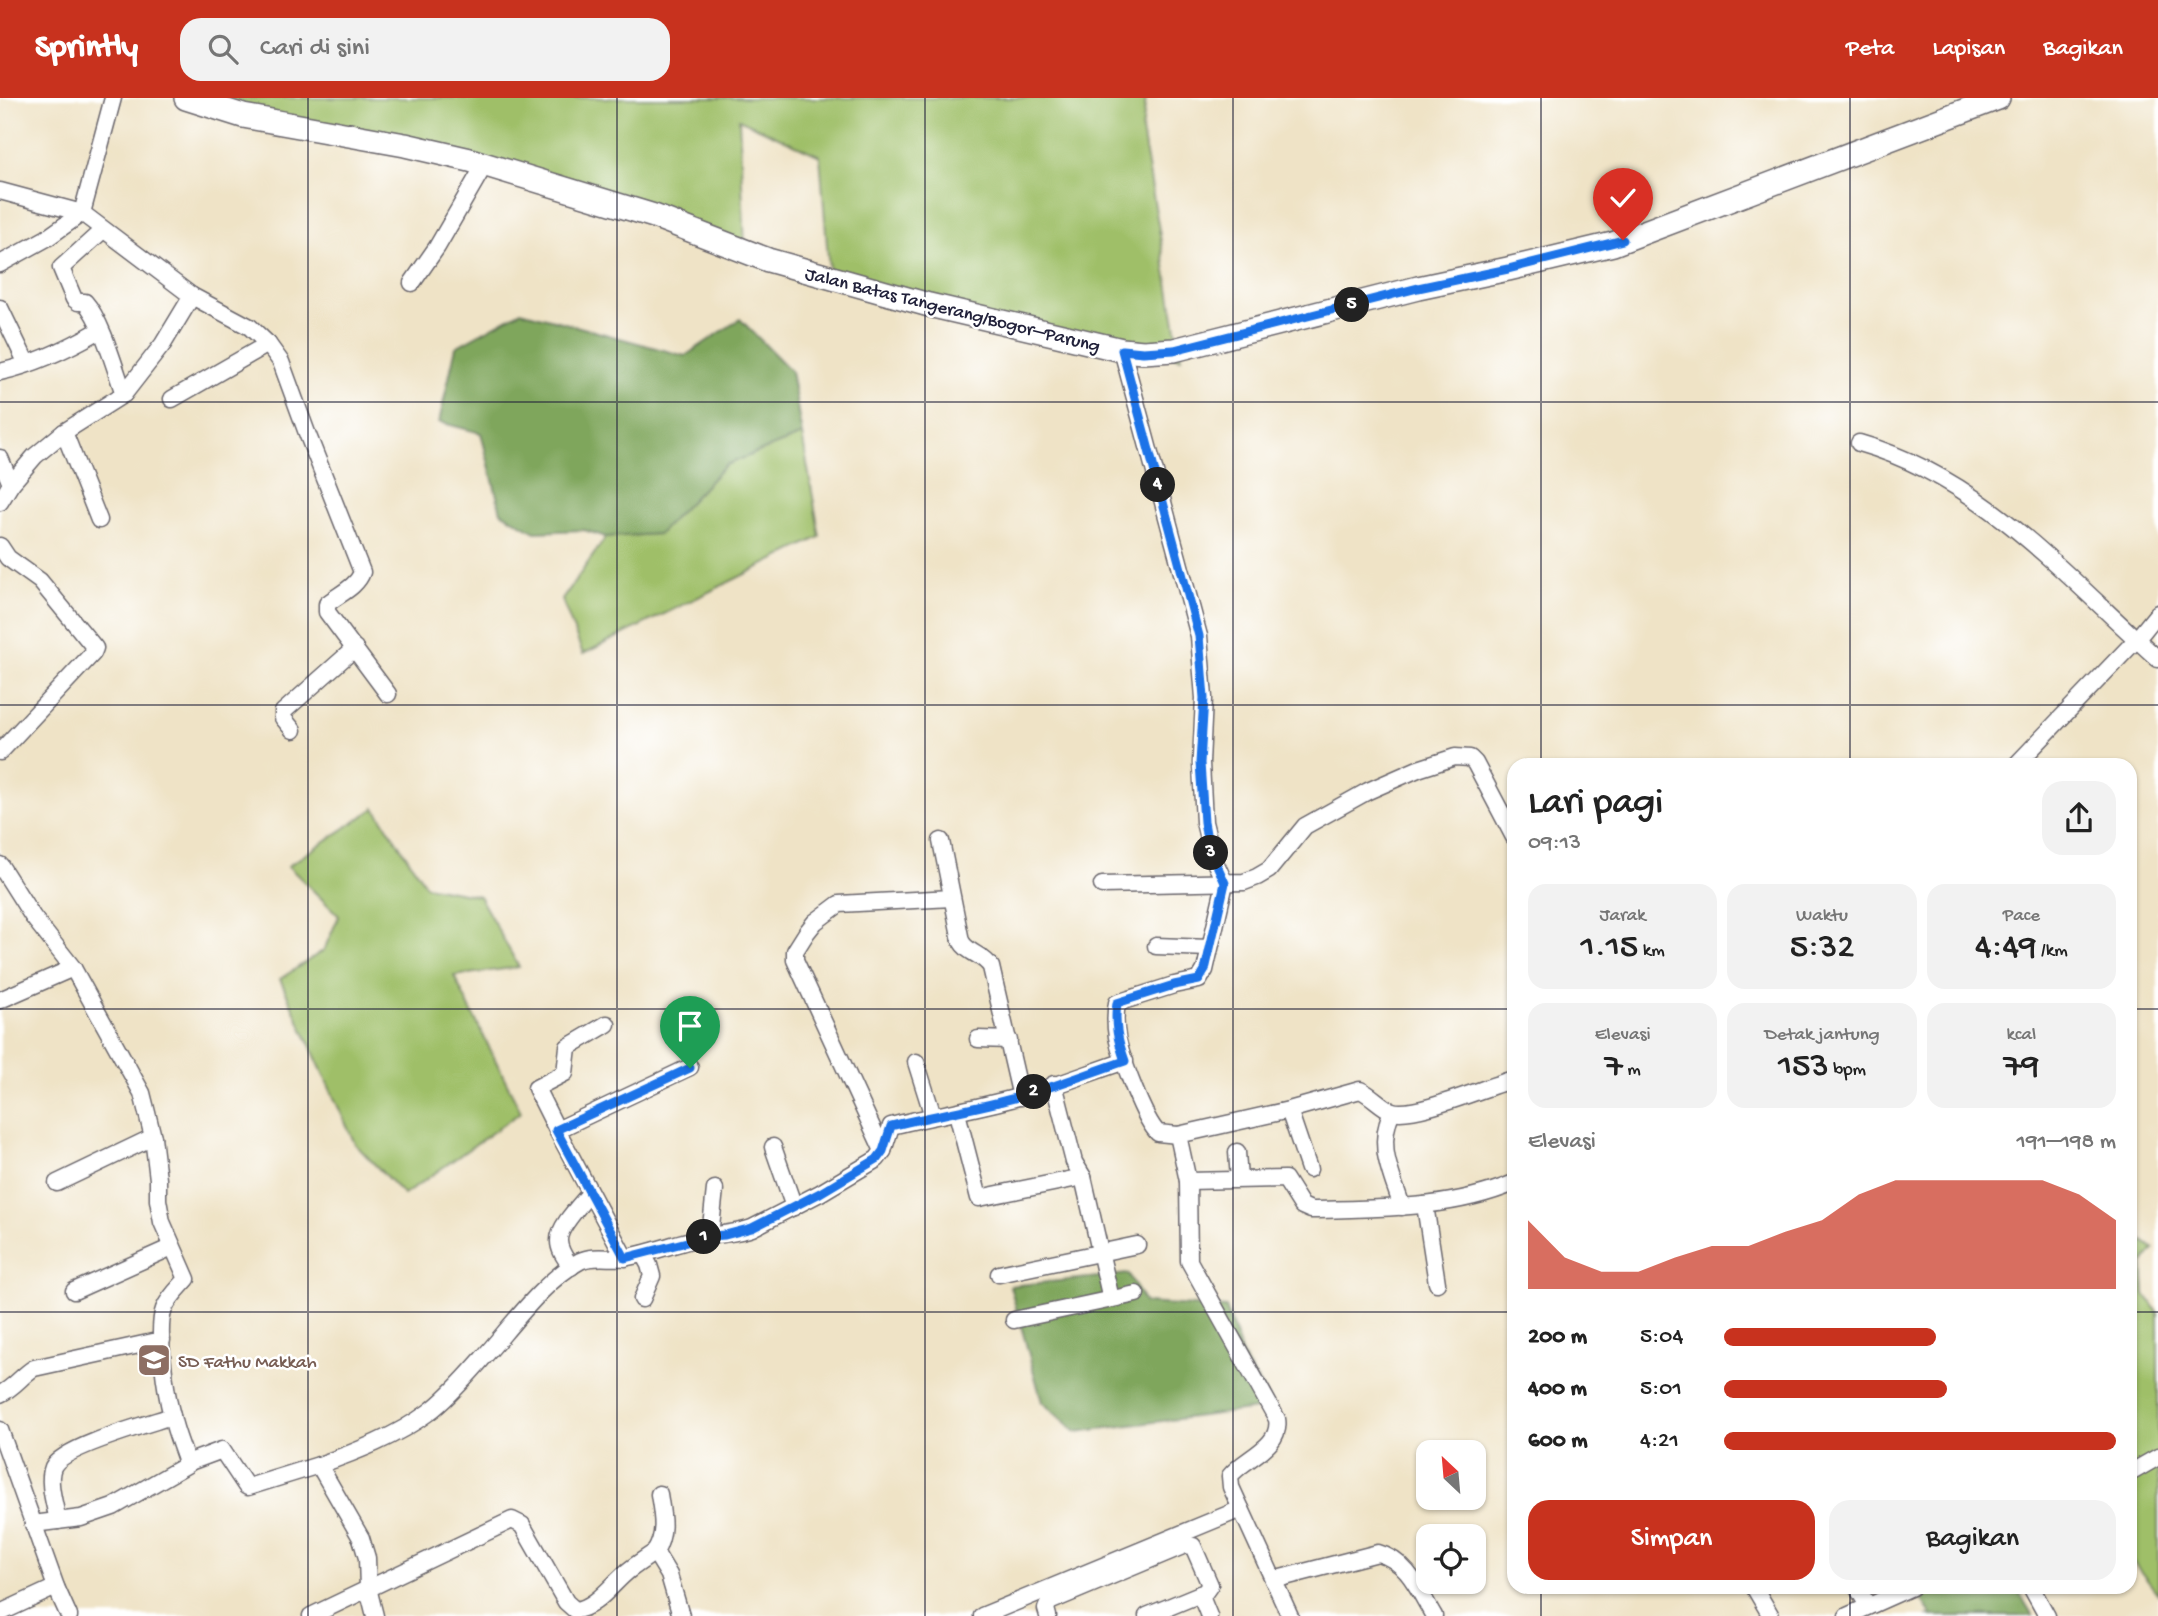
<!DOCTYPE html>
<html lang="id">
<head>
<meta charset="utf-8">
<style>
	body { margin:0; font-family:"Gochi Hand",sans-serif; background:#f2f2f2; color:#222; height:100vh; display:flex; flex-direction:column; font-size:26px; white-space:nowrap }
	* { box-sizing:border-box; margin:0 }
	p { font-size:23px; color:#767676 }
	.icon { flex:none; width:38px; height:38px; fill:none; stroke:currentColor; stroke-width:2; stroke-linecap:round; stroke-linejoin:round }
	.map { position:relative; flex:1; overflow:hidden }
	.sheet { position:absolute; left:1507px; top:660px; width:630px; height:836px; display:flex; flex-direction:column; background:#fff; border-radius:21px; box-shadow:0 2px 5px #0004 }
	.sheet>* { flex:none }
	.needle { width:46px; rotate:334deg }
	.controls { position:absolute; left:1416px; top:1342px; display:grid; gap:14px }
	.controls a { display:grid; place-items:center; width:70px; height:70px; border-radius:14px; background:#fff; box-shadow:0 2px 5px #0004; font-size:35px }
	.pin { position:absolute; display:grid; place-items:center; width:60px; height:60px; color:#fff; margin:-72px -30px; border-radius:50% 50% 50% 0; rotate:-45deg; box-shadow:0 0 7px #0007 }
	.pin .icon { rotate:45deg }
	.km { position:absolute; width:35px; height:35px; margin:-18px; border-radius:50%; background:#222; color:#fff; font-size:19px; line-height:35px; text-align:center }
	.round { display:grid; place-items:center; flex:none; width:74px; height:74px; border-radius:21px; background:#f2f2f2 }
	.headline { display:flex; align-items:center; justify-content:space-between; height:119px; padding:0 21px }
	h1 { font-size:38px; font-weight:600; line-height:52px }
	.metrics { display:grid; grid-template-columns:repeat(3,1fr); gap:10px; height:119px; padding:7px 21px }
	.metrics div { display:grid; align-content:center; border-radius:18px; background:#f2f2f2; text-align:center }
	.metrics b { font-size:35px; font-weight:600 }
	.metrics small { font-size:19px; font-weight:400 }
	.metrics p { font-size:19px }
	.chart { height:196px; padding:14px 21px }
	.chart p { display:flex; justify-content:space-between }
	.chart svg { width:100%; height:126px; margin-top:7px; fill:#c8321e; opacity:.7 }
	.primary-button { display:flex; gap:14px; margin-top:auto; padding:14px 21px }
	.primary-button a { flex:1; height:80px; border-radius:21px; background:#c8321e; color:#fff; font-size:28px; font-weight:600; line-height:80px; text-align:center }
	.primary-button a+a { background:#f2f2f2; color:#222 }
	ul { padding:0 21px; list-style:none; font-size:23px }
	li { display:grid; grid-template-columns:112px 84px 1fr; align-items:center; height:52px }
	li i { height:18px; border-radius:9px; background:#c8321e }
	header { display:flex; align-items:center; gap:42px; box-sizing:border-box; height:98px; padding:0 35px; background:#c8321e; color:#fff }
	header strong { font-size:33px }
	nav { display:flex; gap:38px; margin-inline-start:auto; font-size:24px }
	.search { width:490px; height:63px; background:#f2f2f2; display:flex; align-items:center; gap:18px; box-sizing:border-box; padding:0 24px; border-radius:21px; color:#767676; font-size:26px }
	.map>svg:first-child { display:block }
	.green { fill:#9fbf68; stroke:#607052; stroke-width:2 }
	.forest { fill:#7fa65c; stroke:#50644c; stroke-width:2 }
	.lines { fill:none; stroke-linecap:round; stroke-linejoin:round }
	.street-casing { stroke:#6a666c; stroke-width:19 }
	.primary-casing { stroke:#6a666c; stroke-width:26 }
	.street { stroke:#fff; stroke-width:16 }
	.primary { stroke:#fff; stroke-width:23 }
	.route-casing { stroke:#fff; stroke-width:14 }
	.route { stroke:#1a73e8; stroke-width:9 }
	.grid { fill:none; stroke:#22223b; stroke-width:2; stroke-opacity:0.55 }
	.labels { text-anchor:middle; stroke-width:5; stroke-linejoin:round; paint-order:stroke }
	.street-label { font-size:19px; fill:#22223b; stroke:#fff }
	.education-label { font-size:19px; fill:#785e54; stroke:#fff; text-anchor:start }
</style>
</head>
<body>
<header>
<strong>Sprintly</strong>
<div class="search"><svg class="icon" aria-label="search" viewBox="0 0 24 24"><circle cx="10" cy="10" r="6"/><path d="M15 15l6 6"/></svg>Cari di sini</div>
<nav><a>Peta</a><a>Lapisan</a><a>Bagikan</a></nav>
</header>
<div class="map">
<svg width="2158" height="1518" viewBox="0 0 2158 1518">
	<rect width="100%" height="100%" fill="#fff"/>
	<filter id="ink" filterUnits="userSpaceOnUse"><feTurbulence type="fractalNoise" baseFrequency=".0143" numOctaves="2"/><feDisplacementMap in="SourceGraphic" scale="14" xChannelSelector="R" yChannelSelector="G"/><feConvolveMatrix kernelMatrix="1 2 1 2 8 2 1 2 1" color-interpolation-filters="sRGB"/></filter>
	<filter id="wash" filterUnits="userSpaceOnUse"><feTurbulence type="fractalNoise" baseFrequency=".00686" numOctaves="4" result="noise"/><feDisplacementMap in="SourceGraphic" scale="28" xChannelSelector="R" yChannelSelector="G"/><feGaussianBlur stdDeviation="1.57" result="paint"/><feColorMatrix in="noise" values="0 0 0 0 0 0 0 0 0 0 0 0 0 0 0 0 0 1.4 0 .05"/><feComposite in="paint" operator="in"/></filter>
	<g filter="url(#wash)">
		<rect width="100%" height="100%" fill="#efe3c6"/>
		<g class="green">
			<polygon points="180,0 1146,0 1142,33 1181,260 830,186 820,58 739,21 745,149 418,47"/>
			<polygon points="802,337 820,439 583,556 562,502 606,439 659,436 725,367"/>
			<polygon points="375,710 426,788 479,798 519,869 454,878 521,1014 404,1097 355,1046 280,881 324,852 339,818 288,768"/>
			<polygon points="2131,1134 2154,1151 2143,1166 2145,1196 2158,1215 2158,1496 2130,1460"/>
		</g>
		<g class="forest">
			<polygon points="521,213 685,258 740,221 791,273 802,337 725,367 659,436 606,439 584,432 535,434 501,414 481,335 439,324 456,249"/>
			<polygon points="1128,1176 1145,1205 1226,1210 1243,1259 1273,1309 1076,1334 1042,1304 1010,1188"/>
			<polygon points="1921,1489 2016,1489 2033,1518 1928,1518 1931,1516 1915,1492"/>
		</g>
	</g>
	<g filter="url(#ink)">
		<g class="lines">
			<g class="street-casing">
				<g id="street">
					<path d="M0,93L82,115L192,198L250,229L268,246L281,264L307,335L362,474C357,489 339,496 327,506V514L388,596"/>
					<path d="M103,132L61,170L74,201L78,204H85C102,223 115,271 124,296"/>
					<polyline points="0,166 47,140 82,115 113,0"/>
					<polyline points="412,185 437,149 485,66"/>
					<polyline points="0,210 27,266"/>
					<path d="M1122,252L1199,538L1204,600L1201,665L1204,724L1213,760L1225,785L1205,872L1199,882L1174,887L1117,905C1115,916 1115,927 1117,939C1121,959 1144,1022 1158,1035L1178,1037L1289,1012L1360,992C1372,997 1381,1009 1392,1013C1416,1020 1487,988 1514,981"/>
					<path d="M0,274C36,266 69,250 100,232"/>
					<polyline points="172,301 268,246"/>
					<polyline points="64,334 99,422"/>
					<path d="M1859,345C1983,380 2065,478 2158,561"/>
					<polyline points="0,360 11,386"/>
					<polyline points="0,404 11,386 35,358 64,334 124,296 163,246 192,198"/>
					<polyline points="0,448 8,460 40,483 95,550 93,555 0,654"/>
					<polyline points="293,632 283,620 283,614 355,550"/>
					<polyline points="2016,667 2136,542 2158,515"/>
					<path d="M941,743L961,843C968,856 983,856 991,869L1021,999"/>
					<polyline points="0,767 33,819 73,870"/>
					<polyline points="1102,787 1244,784 1257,779 1269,772 1305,728 1368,693 1418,671 1455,659 1470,660 1475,665 1514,739"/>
					<polyline points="1156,848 1209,850"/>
					<path d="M0,902L73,870L142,995L153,1039L158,1081V1102L162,1124L187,1181C179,1190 169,1199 164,1211C156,1231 166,1296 172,1318C175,1334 182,1349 187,1365L222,1352L246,1388L248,1389L319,1367L361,1440L367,1460L368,1490L375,1518"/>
					<polyline points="978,941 1009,942"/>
					<polyline points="916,964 933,1018"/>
					<polyline points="1054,986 1074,1064 1083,1079 1111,1201"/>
					<polyline points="1289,1012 1309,1071"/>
					<path d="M1392,1013C1376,1049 1391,1074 1402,1109"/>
					<polyline points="957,1015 979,1100 1083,1079"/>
					<polyline points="557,1032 536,990 565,975 568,949 607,926"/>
					<path d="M1178,1037L1188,1083L1189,1163L1277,1321C1282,1349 1244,1360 1230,1378L1231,1389L1290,1518"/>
					<polyline points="773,1049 794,1109"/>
					<polyline points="883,1053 795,862 795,853 807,834 815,824 839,806 952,800"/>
					<polyline points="1237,1054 1239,1081"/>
					<path d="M1188,1083L1285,1081L1302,1108L1311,1112C1379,1110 1450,1112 1514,1085"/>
					<polyline points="57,1085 153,1039"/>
					<polyline points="1425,1107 1437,1185"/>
					<polyline points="710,1138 715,1091"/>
					<polyline points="625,1160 557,1032 690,969"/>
					<path d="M571,1169C566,1161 559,1153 559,1143C558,1129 581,1106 590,1095"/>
					<polyline points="999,1176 1137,1147"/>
					<polyline points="74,1193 172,1149"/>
					<polyline points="642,1201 652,1178 649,1167 643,1156"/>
					<polyline points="1014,1222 1136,1196"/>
					<path d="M0,1296C14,1290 21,1278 34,1270L162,1242"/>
					<polyline points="0,1332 56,1489 69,1518"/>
					<path d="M319,1367C356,1354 397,1338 429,1314C447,1301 467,1278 482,1261C510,1230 544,1182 580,1163C594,1156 613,1162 628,1159C656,1154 682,1142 710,1138C725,1135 738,1135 752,1130L820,1095L877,1061L883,1053L891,1028C934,1017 976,1011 1018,999C1054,989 1089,975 1125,963"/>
					<polyline points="2130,1375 2158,1359"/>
					<path d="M659,1396C662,1416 667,1435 655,1454L669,1477L681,1518"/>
					<path d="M58,1423C55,1407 47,1384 53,1369C62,1349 148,1326 172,1318"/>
					<polyline points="33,1426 81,1420 113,1409 188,1366"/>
					<path d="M1273,1482L1378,1455C1408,1463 1419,1493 1434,1518"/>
					<polyline points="1754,1489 1771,1518"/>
					<polyline points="1857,1489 1868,1508"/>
					<polyline points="2031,1489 2047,1518"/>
					<polyline points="1200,1496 1209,1518"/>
					<polyline points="0,1515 56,1489"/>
					<path d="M311,1518L512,1422L522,1427L566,1504L575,1512C595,1511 613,1485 628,1473C637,1466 646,1460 655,1454"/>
					<polyline points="982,1518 1241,1411"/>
					<polyline points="1048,1518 1046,1511 1049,1504 1185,1447 1193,1448 1210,1487 1205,1494 1147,1518"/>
					<polyline points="1847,1518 1912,1489"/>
				</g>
			</g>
			<g class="primary-casing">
				<polyline id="primary" points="186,0 243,18 405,47 470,62 654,118 768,162 929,207 1122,252 1143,254 1174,252 1418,190 1508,171 1613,146 1998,0"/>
			</g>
			<use href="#street" class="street"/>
			<use href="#primary" class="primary"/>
		</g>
	</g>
	<g class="lines" filter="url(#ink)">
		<g class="route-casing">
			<path id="route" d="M690,970L556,1032L625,1160L710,1138L725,1137L752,1130L820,1095L877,1061L883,1053L891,1028C934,1017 976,1011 1018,999C1054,989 1089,975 1125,963C1118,943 1114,926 1117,905L1174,887L1199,882L1205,872L1225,785L1208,747L1204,724L1200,665L1204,600L1199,538L1122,252L1143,254L1174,252L1418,190L1508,171L1623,142"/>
		</g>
		<use href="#route" class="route"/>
	</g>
	<path class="grid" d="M308,0V1518M617,0V1518M925,0V1518M1233,0V1518M1541,0V667M1850,0V667M0,304H2158M0,607H2158M0,911H1514M2130,911H2158M0,1214H1514M2130,1214H2158M1541,1489V1518M1850,1489V1518"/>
	<defs>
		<g id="school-square" transform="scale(1.75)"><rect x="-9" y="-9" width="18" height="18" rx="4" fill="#8d6e63" stroke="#fff"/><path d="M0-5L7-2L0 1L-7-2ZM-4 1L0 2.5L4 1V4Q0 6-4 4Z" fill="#fff"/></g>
	</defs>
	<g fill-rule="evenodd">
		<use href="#school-square" x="154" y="1262"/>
	</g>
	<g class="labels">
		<g class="street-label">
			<text transform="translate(953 210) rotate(14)" y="7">Jalan Batas Tangerang/Bogor–Parung</text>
		</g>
		<g class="education-label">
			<text x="178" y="1269">SD Fathu Makkah</text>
		</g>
	</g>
</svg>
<div class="controls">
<a><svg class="needle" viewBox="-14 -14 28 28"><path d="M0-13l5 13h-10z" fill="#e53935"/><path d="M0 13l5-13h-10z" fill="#767676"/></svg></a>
<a><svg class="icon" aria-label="locate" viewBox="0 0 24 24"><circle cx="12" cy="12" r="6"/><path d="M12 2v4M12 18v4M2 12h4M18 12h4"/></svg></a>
</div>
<div class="pin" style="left:690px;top:970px;background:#1e9e55"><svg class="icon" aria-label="arrive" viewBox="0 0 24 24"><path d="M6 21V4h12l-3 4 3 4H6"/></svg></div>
<div class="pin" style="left:1623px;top:142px;background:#d93025"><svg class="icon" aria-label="check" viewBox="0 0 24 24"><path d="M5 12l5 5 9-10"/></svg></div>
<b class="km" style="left:704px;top:1139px">1</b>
<b class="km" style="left:1034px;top:994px">2</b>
<b class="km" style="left:1211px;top:755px">3</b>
<b class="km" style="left:1158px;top:387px">4</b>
<b class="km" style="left:1352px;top:207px">5</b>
<section class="sheet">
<div class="headline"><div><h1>Lari pagi</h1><p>09:13</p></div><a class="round"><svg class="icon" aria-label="share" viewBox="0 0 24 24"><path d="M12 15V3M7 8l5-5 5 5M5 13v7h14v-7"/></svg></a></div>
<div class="metrics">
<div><p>Jarak</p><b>1.15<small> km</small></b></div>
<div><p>Waktu</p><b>5:32</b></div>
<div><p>Pace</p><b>4:49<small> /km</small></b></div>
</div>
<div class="metrics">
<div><p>Elevasi</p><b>7<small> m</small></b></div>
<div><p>Detak jantung</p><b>153<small> bpm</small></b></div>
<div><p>kcal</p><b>79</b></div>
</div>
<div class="chart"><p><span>Elevasi</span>191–198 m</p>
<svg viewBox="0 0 160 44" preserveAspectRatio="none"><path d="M0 44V20L10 33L20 38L30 38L40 33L50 29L60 29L70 24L80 20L90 11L100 6L110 6L120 6L130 6L140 6L150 11L160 20V44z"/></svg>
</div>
<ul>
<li><b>200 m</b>5:04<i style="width:54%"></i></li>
<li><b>400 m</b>5:01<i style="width:57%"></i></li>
<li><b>600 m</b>4:21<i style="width:100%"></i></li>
</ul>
<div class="primary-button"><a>Simpan</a><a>Bagikan</a></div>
</section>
</div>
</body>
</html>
